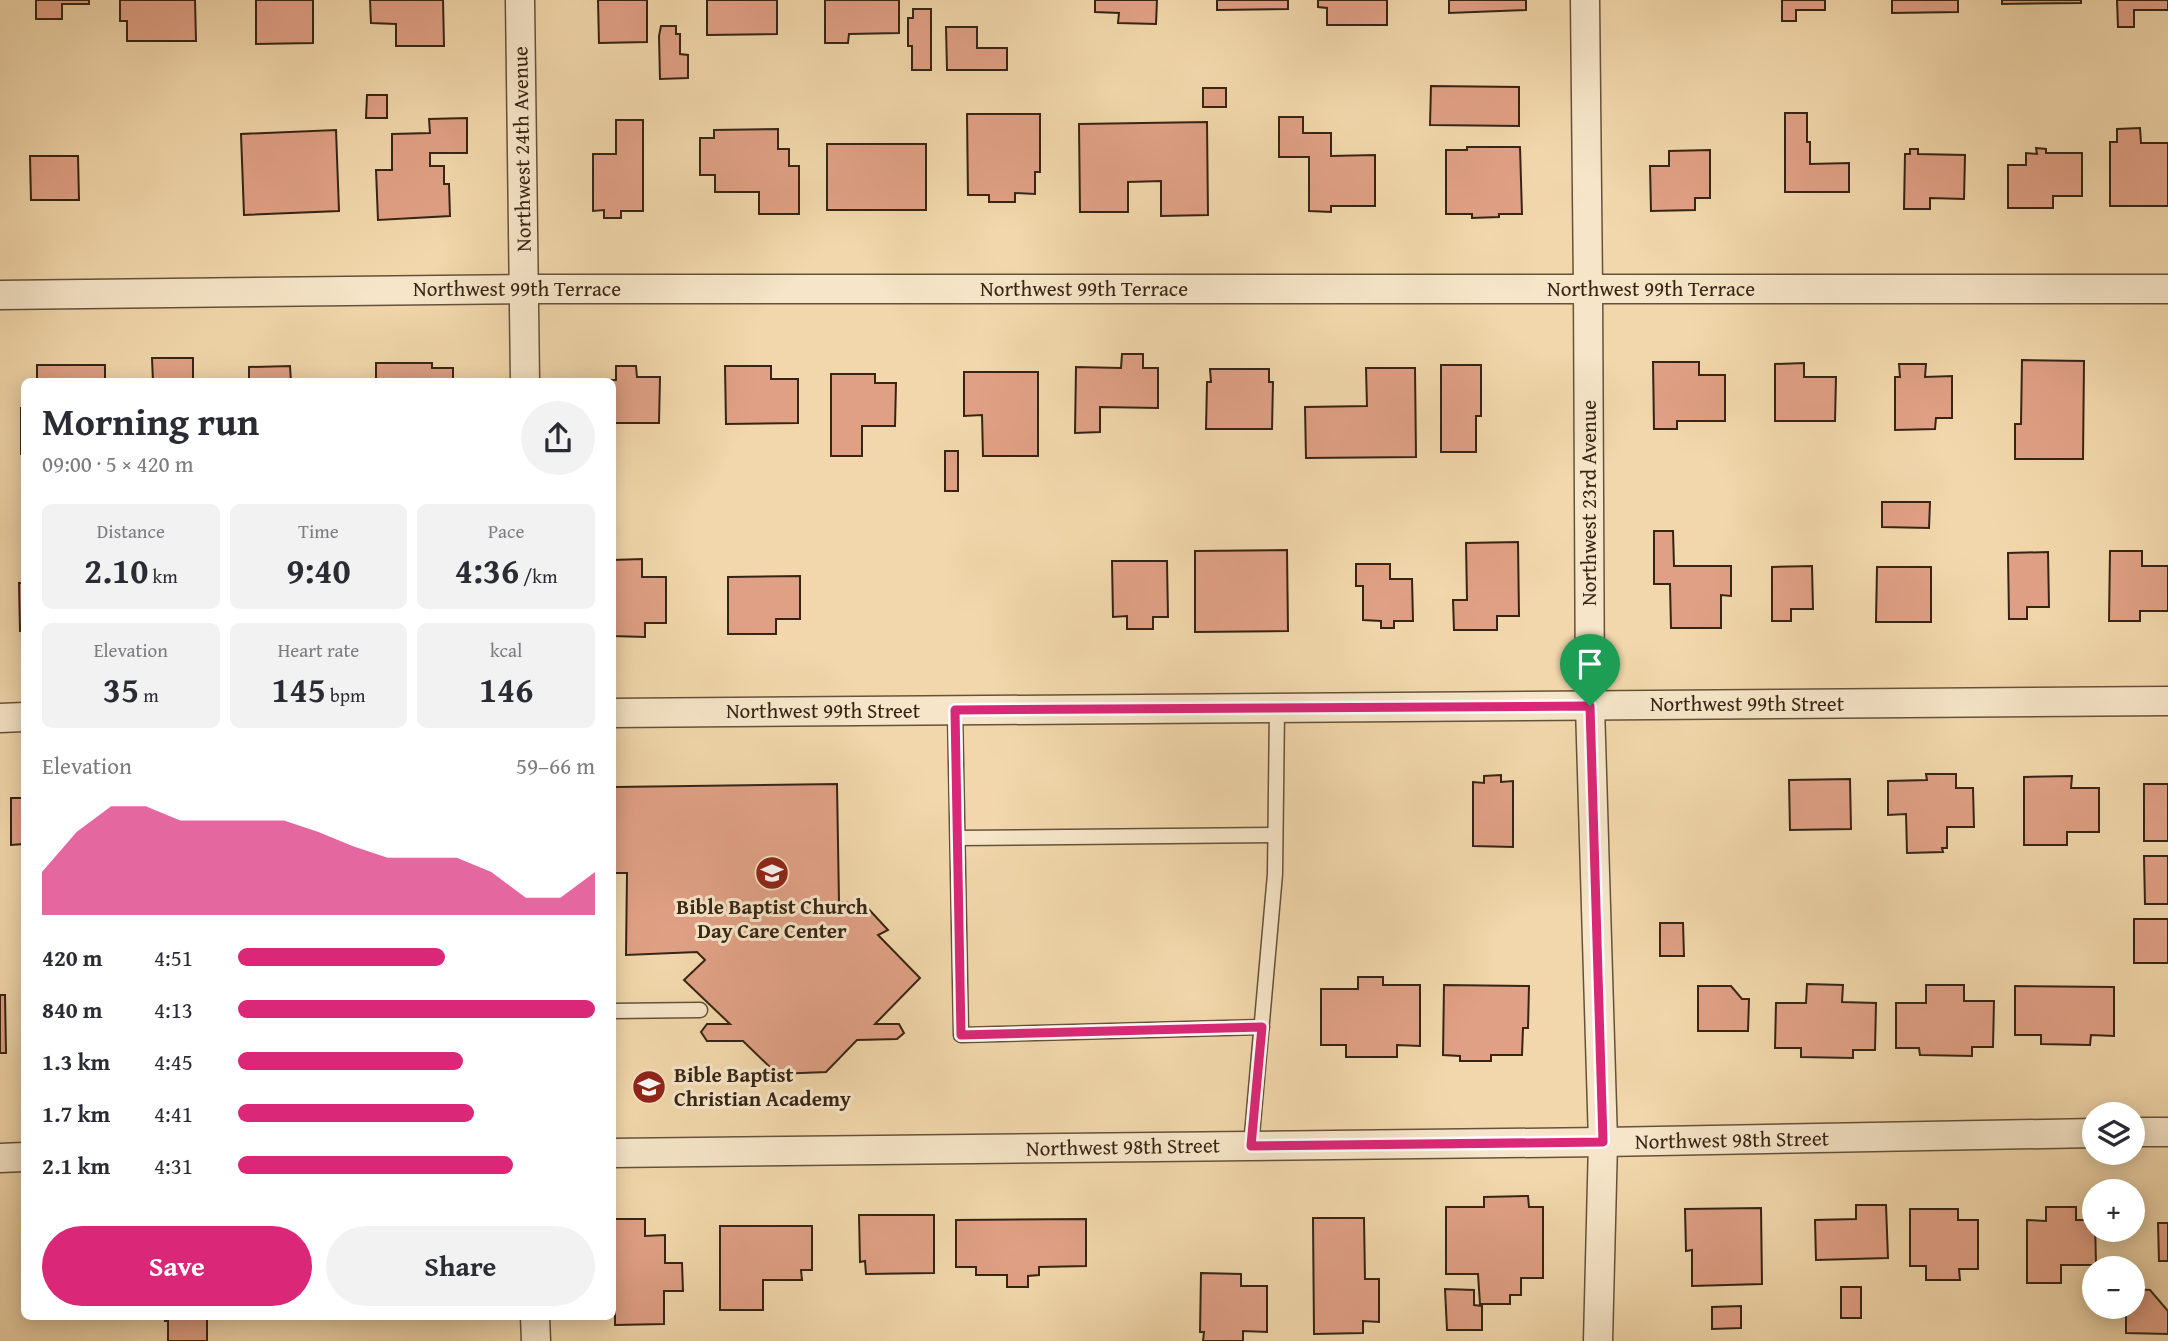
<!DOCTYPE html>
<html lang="en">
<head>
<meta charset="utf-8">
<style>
	body { margin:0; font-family:"Gentium Book Plus",serif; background:#f2f2f3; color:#2b2b33; height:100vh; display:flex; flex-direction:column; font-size:26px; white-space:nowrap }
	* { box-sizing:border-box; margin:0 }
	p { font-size:23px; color:#7c7c81 }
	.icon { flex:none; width:38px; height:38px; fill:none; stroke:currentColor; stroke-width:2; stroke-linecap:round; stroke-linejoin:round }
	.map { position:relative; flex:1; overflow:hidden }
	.sheet { position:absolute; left:21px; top:378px; width:595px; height:942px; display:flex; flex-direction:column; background:#fff; border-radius:10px; box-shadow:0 4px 18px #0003 }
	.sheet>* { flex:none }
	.controls { position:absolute; left:2082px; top:1102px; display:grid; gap:14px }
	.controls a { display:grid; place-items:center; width:63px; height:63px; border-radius:50%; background:#fff; box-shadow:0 4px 18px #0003; font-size:35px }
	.pin { position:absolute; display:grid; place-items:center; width:60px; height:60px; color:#fff; margin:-72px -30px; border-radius:50% 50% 50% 0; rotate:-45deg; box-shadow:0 0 7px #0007 }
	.pin .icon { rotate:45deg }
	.round { display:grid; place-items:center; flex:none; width:74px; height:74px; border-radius:37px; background:#f2f2f3 }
	.summary { display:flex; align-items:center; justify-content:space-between; height:119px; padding:0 21px }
	h1 { font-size:38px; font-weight:700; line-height:52px }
	.stats { display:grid; grid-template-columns:repeat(3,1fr); gap:10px; height:119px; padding:7px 21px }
	.stats div { display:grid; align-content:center; border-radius:10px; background:#f2f2f3; text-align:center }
	.stats b { font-size:35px; font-weight:700 }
	.stats small { font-size:19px; font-weight:400 }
	.stats p { font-size:19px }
	.chart { height:196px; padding:14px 21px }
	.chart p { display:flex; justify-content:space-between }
	.chart svg { width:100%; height:126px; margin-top:7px; fill:#db2777; opacity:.7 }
	.primary-button { display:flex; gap:14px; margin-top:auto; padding:14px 21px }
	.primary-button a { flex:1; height:80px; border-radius:42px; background:#db2777; color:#fff; font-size:28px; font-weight:700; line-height:80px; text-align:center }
	.primary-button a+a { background:#f2f2f3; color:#2b2b33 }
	ul { padding:0 21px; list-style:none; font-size:23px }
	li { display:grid; grid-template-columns:112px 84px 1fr; align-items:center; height:52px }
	li i { height:18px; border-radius:9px; background:#db2777 }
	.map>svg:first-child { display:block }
	.building { fill:#e0a085; stroke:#362514; stroke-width:2 }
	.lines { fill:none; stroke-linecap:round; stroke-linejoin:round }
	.lane-casing { stroke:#65523a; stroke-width:17 }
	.street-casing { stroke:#65523a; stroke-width:31 }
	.lane { stroke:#f6e5c8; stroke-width:14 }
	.street { stroke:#f6e5c8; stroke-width:28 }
	.route-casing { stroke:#fff; stroke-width:14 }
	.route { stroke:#db2777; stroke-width:9 }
	.labels { text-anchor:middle; stroke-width:6; stroke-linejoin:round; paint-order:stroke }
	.street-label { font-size:21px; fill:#362514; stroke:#f6e5c8 }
	.poi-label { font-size:21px; font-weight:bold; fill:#362514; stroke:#f6e5c8 }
</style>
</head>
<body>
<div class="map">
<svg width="2168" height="1341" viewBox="0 0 2168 1341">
	<rect width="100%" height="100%" fill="#f1d7ab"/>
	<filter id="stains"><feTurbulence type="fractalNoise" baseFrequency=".00286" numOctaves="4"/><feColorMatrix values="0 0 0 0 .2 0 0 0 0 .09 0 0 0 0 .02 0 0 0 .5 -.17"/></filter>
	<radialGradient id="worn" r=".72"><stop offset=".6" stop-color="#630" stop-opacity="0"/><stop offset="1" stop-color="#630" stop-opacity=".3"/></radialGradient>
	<g class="building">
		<polygon points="36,0 89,0 89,4 62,4 62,19 36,19"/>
		<polygon points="120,0 195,0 196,41 127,41 127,21 120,21"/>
		<polygon points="256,0 313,0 313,43 256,44"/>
		<polygon points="370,0 443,0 444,46 396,46 396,24 371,23"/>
		<polygon points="598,0 647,0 647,42 599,43"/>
		<polygon points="707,0 777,0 777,34 707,35"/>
		<polygon points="825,0 899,0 899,33 849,34 848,43 825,43"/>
		<polygon points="1095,0 1157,0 1156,24 1118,23 1119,13 1095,12"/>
		<polygon points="1217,0 1288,0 1288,9 1217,10"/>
		<polygon points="1318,0 1387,0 1387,25 1327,25 1327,8 1318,7"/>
		<polygon points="1449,0 1526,0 1526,10 1449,13"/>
		<polygon points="1782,0 1825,0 1825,10 1796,10 1796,21 1782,21"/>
		<polygon points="1892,0 1958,0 1958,12 1892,13"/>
		<polygon points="2002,0 2081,0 2081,3 2002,4"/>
		<polygon points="2117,0 2168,0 2168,10 2134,10 2134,27 2118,27"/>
		<polygon points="913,9 931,9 931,70 912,70 912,46 908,46 908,18 913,18"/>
		<polygon points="661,26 676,26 676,34 680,34 680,54 688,55 688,78 660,79 659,36"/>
		<polygon points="946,27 977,27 977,48 1007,48 1007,70 947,70"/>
		<polygon points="1431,86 1519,87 1519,126 1430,125"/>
		<rect x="1203" y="88" width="23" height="19"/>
		<polygon points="367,95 387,95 387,118 366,118"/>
		<polygon points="1785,113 1807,113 1807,142 1810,142 1810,164 1849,163 1849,192 1785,192"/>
		<polygon points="967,114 1040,114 1040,172 1035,172 1035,194 1015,193 1015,202 989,202 989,195 968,195"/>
		<polygon points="1279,117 1303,117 1303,133 1331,133 1331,156 1375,155 1375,206 1331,206 1331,212 1309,211 1309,157 1279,157"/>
		<polygon points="467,118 467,153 430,153 430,166 444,166 444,184 449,184 450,216 378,220 376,170 392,170 392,134 430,133 429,119"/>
		<polygon points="616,120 643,120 643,211 621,211 621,218 604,218 604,210 593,211 593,154 616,154"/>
		<polygon points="1207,122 1208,215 1161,216 1161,181 1128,182 1128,212 1080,212 1079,124"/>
		<polygon points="2140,128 2141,143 2168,143 2168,206 2110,206 2110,142 2117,142 2117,129"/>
		<polygon points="778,129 778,149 789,149 789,166 799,166 799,214 759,214 759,192 715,192 715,175 700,175 700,138 714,138 714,130"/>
		<polygon points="336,130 339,211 244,215 241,134"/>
		<rect x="827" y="144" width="99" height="66"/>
		<polygon points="1467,147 1520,147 1522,214 1499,214 1499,217 1472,218 1472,214 1446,214 1446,150 1467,150"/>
		<polygon points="2036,148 2046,149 2046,153 2082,153 2082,196 2053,196 2053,208 2008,208 2008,165 2026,165 2026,153 2037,154"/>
		<polygon points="1910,149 1918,149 1918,154 1965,155 1964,199 1930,198 1930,209 1904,209 1905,154 1910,154"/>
		<polygon points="1710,150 1710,198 1695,198 1695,210 1651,211 1650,166 1669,166 1669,151"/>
		<polygon points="30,156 78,156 79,200 31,200"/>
		<polygon points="1122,354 1143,354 1143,368 1158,368 1158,408 1100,407 1100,432 1075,433 1076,367 1121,368"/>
		<polygon points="152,358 193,358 193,382 153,382"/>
		<polygon points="2022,360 2084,361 2083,459 2015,459 2015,424 2021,424"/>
		<polygon points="1653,362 1699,362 1699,375 1725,375 1725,421 1677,421 1677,429 1654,429"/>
		<polygon points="376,363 432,363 432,368 453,368 453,382 376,382"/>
		<polygon points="1804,363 1804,377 1836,377 1835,421 1775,421 1775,364"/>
		<polygon points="1899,364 1926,364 1925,377 1952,376 1952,418 1936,418 1935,429 1895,430 1895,377 1900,377"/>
		<rect x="37" y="365" width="68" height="17"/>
		<polygon points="1441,365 1481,365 1481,416 1476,416 1476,452 1441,452"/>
		<polygon points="290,366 291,382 249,382 249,367"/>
		<polygon points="616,366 636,366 637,377 660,377 659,423 615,423 615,415 612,415 612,382 598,382 598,380 616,380"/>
		<polygon points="725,366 771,366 771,379 798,379 798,423 726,424"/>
		<polygon points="1366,368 1415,368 1416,457 1306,458 1305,407 1367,406"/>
		<polygon points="1210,369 1269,369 1269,382 1273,382 1272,429 1206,429 1207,382 1211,382"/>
		<polygon points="964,372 1038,372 1038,456 983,456 982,415 964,416"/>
		<polygon points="831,374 875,374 875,383 896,383 895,426 862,426 862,456 831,456"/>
		<rect x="21" y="408" width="3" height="46"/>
		<rect x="945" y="451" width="13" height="40"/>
		<polygon points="1882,502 1930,502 1929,528 1882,527"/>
		<polygon points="1654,531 1673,531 1674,566 1731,566 1731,596 1721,595 1721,628 1671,628 1670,584 1654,584"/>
		<polygon points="1518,542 1519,616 1497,616 1497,630 1454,630 1453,600 1467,600 1466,543"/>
		<polygon points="1287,550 1288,631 1195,632 1195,551"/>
		<polygon points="2110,551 2142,551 2142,566 2168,566 2168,611 2140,611 2140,621 2109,621"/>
		<polygon points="2048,552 2049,607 2027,607 2027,619 2009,619 2008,553"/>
		<polygon points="642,559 642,577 666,577 666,623 645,623 645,637 612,636 612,560"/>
		<polygon points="1112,561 1167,561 1168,617 1153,617 1153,629 1127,629 1127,616 1113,617"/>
		<polygon points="1356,564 1390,564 1390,579 1412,579 1413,621 1394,621 1394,628 1381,628 1381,621 1363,620 1363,586 1356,586"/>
		<polygon points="1812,566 1813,609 1791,609 1791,621 1772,621 1772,567"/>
		<polygon points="1877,567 1931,567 1931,622 1876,622"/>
		<polygon points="800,576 800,619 776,619 776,634 728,634 728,577"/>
		<polygon points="19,583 24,583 24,631 20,631"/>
		<polygon points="1926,774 1956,774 1956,788 1973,788 1974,827 1947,827 1947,848 1942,848 1943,852 1907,853 1906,814 1888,815 1888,781 1927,780"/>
		<polygon points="1501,775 1501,782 1513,781 1513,847 1473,846 1473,782 1484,783 1484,776"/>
		<polygon points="2072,776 2071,788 2099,788 2099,832 2067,832 2067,845 2024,845 2024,777"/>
		<polygon points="1850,779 1851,829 1790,830 1789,780"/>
		<polygon points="837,784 839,902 864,904 888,930 878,935 920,978 875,1024 899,1024 904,1033 897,1039 857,1040 826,1072 777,1074 743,1041 707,1041 701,1032 707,1024 730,1024 684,980 705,960 697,952 626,955 627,873 614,873 615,787"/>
		<rect x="2144" y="784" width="24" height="57"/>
		<polygon points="11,798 24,798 24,844 11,845"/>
		<polygon points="2144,856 2168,856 2168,904 2145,904"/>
		<rect x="2134" y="919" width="34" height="44"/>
		<polygon points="1660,923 1683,923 1684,956 1660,956"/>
		<polygon points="1358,977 1383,977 1383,985 1420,985 1420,1046 1397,1045 1397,1057 1346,1057 1346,1045 1321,1045 1321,989 1358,989"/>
		<polygon points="1807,984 1843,985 1842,1002 1876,1003 1875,1050 1853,1050 1853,1058 1801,1057 1801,1048 1775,1048 1776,1003 1806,1003"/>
		<polygon points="1444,985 1529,986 1528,1028 1523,1028 1522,1055 1491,1055 1491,1061 1460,1061 1460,1056 1443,1055"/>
		<polygon points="1926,985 1964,985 1964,1001 1994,1001 1993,1047 1972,1047 1972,1056 1920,1055 1919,1048 1896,1048 1896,1003 1926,1003"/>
		<polygon points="1698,986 1731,986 1742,999 1749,999 1748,1031 1698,1031"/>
		<polygon points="2015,986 2114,987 2114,1036 2091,1035 2090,1045 2041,1044 2041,1035 2015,1035"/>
		<polygon points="0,995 5,995 6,1053 0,1053"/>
		<polygon points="1528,1196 1529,1207 1543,1207 1543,1278 1521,1278 1521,1295 1510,1295 1510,1304 1480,1304 1478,1274 1446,1274 1446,1207 1484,1207 1484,1197"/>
		<polygon points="1856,1205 1886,1205 1888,1258 1816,1260 1815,1220 1856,1219"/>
		<polygon points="2046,1207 2076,1207 2076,1220 2095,1220 2096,1265 2061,1265 2061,1283 2027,1283 2027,1220 2046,1221"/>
		<polygon points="1761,1208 1762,1284 1692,1286 1692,1250 1686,1251 1685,1209"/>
		<polygon points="1910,1209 1958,1209 1958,1220 1978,1220 1978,1269 1959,1269 1960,1280 1926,1280 1926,1266 1910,1266"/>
		<polygon points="859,1215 934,1215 934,1273 866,1274 865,1261 860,1262"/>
		<polygon points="1313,1218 1364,1218 1365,1279 1379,1279 1379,1322 1363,1321 1363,1333 1314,1334"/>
		<polygon points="615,1219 645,1219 645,1236 665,1235 665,1263 682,1263 683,1291 664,1291 664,1324 615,1325"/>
		<polygon points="1086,1219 1086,1266 1039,1267 1039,1275 1028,1276 1028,1287 1007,1287 1007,1275 976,1275 976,1267 956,1267 956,1220"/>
		<polygon points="2158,1223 2168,1223 2168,1261 2159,1261"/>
		<polygon points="720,1226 812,1226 812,1270 801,1270 802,1280 763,1280 763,1310 720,1310"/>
		<polygon points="1201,1273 1241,1274 1241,1286 1267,1286 1267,1332 1243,1331 1243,1341 1203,1341 1204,1332 1200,1332"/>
		<rect x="1841" y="1287" width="20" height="31"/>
		<polygon points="1445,1289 1474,1290 1474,1305 1482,1306 1482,1330 1447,1330"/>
		<polygon points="2133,1289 2150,1290 2168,1311 2168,1334 2126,1333 2126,1307 2133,1307"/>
		<polygon points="1741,1306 1741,1328 1712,1329 1712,1307"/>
		<polygon points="165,1316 207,1316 207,1341 168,1341 168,1321 165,1321"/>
	</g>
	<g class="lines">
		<g class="lane-casing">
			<g id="lane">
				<polyline points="955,710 961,1035 1262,1027"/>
				<polyline points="958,838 1275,835"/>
				<polyline points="612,1011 700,1010"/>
				<polyline points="1251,1146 1275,874 1277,708"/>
			</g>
		</g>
		<g class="street-casing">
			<g id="street">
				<polyline points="520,0 525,382"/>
				<polyline points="1585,0 1588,289 1590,706 1603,1142 1598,1341"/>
				<polyline points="0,295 524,289 2168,289"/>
				<polyline points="612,713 2168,701"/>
				<polyline points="0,718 24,717"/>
				<polyline points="2133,1132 2168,1132"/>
				<polyline points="612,1153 1603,1142 2095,1133"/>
				<polyline points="0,1158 24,1157"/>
				<polyline points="535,1316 536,1341"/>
			</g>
		</g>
		<use href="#lane" class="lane"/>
		<use href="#street" class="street"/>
	</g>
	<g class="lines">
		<g class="route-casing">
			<polygon id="route" points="1590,706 1603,1142 1251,1146 1262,1027 961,1035 955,710"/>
		</g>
		<use href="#route" class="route"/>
	</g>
	<defs>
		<g id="school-disc" transform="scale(1.75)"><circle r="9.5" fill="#8f2418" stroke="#f6e5c8"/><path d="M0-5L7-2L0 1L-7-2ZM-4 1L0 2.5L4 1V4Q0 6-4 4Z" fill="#fff"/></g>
	</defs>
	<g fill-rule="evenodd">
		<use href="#school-disc" x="772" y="873"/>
		<use href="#school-disc" x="649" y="1087"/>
	</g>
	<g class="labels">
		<g class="street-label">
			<text transform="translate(522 149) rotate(-91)" y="7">Northwest 24th Avenue</text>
			<text x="517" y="296">Northwest 99th Terrace</text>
			<text x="1084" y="296">Northwest 99th Terrace</text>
			<text x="1651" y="296">Northwest 99th Terrace</text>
			<text transform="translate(1589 503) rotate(-90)" y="7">Northwest 23rd Avenue</text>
			<text x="1747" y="711">Northwest 99th Street</text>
			<text x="823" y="718">Northwest 99th Street</text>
			<text transform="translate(1732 1140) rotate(-1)" y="7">Northwest 98th Street</text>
			<text transform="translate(1123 1147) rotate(-1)" y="7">Northwest 98th Street</text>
		</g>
		<g class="poi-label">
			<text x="772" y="914">Bible Baptist Church<tspan x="772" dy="24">Day Care Center</tspan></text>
			<text x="674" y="1082" text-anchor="start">Bible Baptist<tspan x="674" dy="24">Christian Academy</tspan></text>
		</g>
	</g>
	<rect width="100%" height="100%" filter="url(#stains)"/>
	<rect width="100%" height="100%" fill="url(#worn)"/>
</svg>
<div class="controls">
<a><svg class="icon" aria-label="layers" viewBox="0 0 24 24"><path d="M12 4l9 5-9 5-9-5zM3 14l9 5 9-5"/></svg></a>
<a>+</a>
<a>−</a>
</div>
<div class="pin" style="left:1590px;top:706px;background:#1e9e55"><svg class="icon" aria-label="arrive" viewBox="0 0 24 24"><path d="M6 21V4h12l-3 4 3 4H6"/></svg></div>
<section class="sheet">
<div class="summary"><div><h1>Morning run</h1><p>09:00 · 5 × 420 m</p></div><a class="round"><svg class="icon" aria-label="share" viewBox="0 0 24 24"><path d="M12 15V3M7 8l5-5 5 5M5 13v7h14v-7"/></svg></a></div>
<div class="stats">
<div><p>Distance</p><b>2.10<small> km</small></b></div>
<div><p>Time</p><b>9:40</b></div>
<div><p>Pace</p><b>4:36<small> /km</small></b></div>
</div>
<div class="stats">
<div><p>Elevation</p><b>35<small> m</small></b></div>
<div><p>Heart rate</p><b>145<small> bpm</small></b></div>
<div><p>kcal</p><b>146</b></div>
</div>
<div class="chart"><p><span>Elevation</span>59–66 m</p>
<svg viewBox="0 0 160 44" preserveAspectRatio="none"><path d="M0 44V29L10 15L20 6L30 6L40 11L50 11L60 11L70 11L80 15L90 20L100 24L110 24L120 24L130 29L140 38L150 38L160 29V44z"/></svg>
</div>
<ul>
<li><b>420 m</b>4:51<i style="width:58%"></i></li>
<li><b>840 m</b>4:13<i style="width:100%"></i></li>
<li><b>1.3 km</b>4:45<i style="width:63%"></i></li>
<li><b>1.7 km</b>4:41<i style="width:66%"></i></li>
<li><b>2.1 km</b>4:31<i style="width:77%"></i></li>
</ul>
<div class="primary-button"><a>Save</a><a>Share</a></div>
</section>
</div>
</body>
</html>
